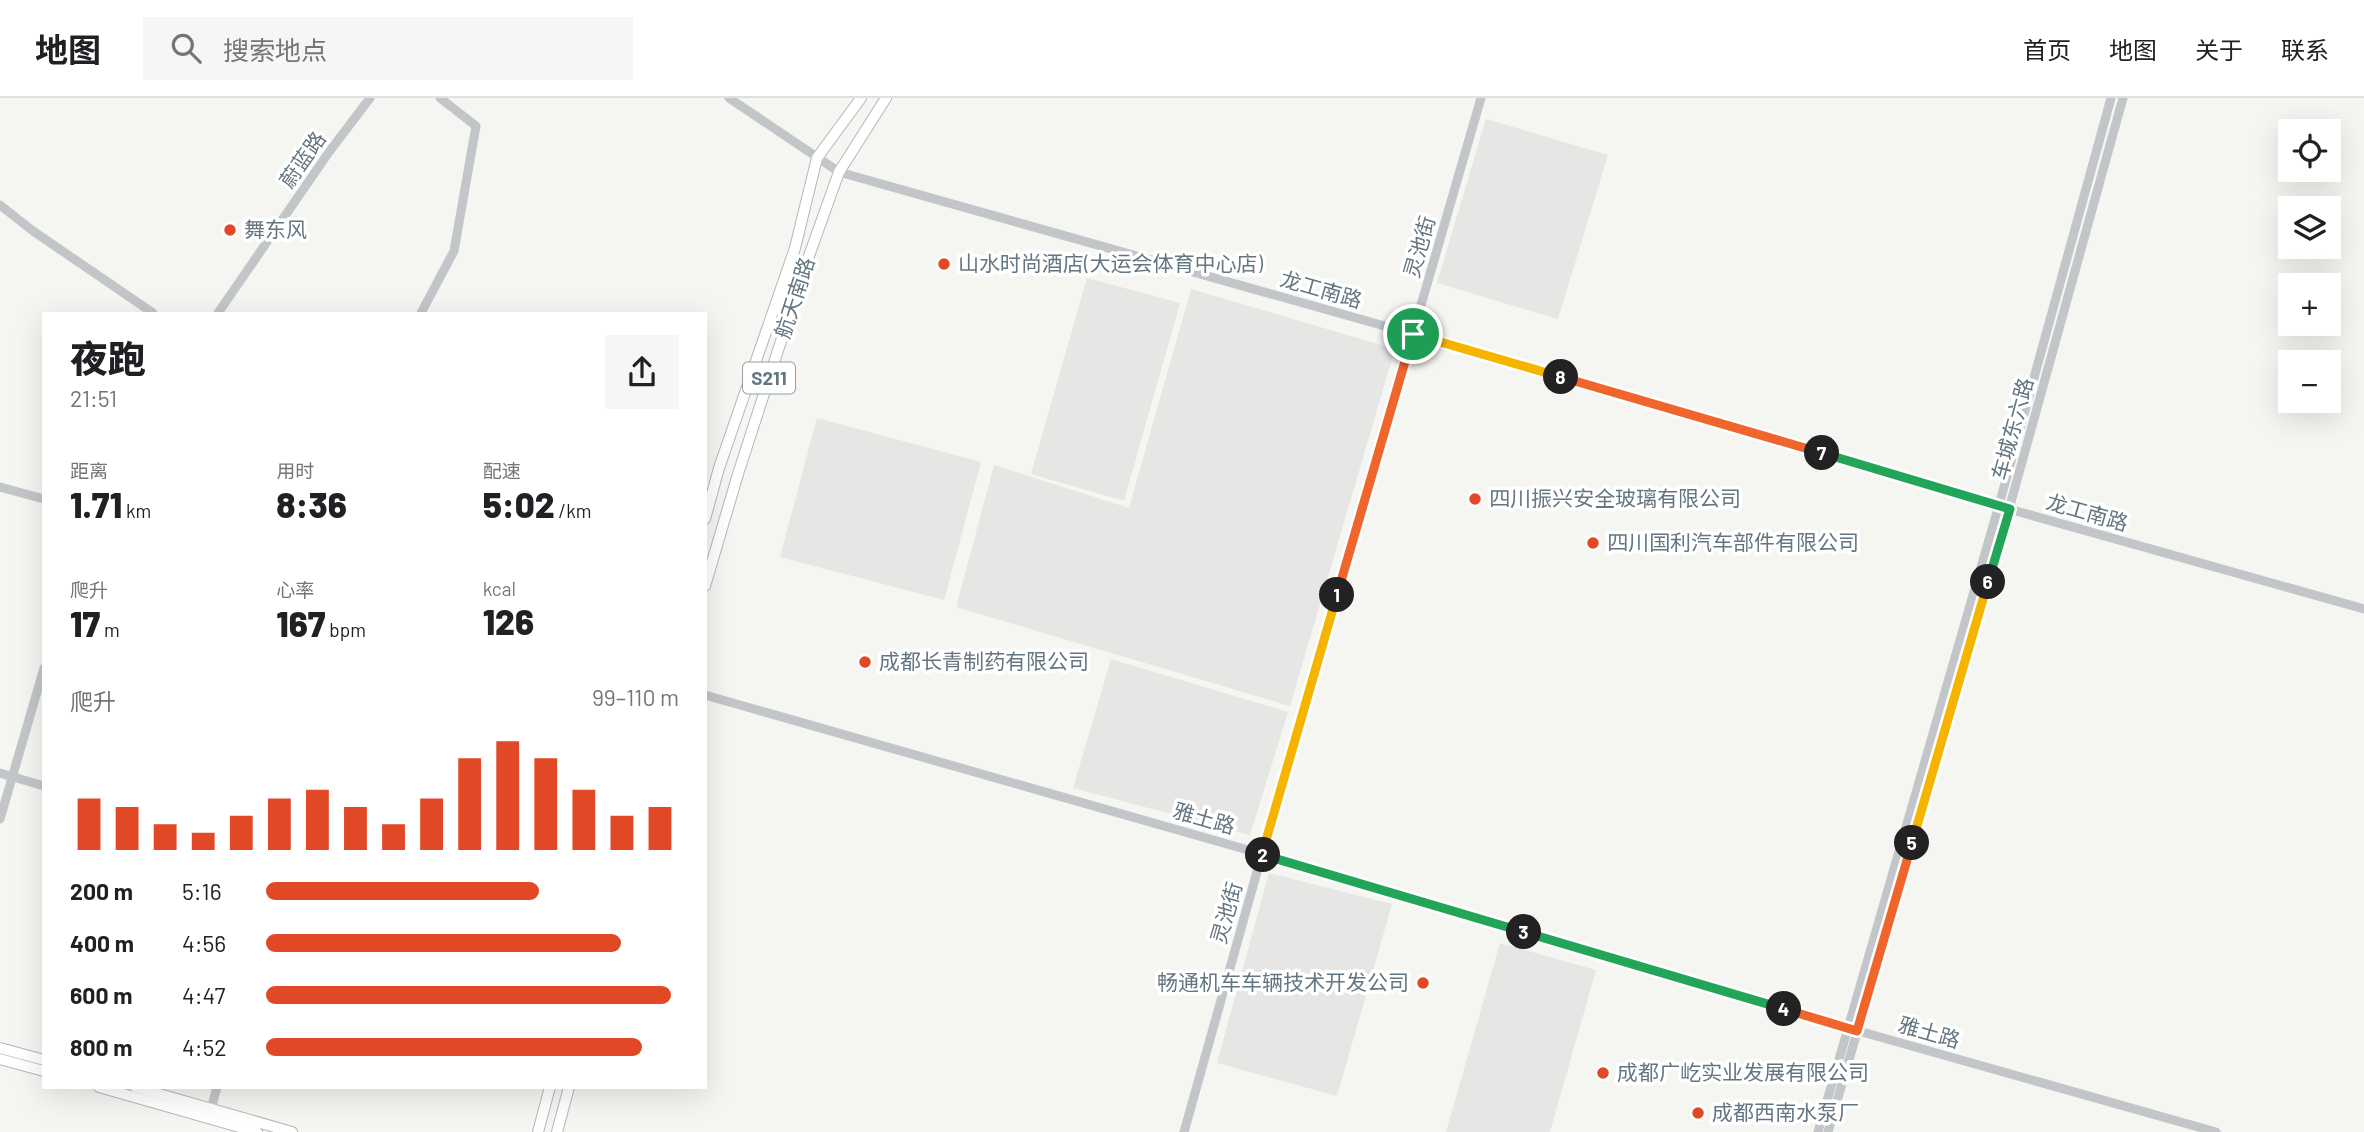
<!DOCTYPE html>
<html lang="zh">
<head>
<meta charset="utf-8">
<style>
	body { margin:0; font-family:Barlow,"Noto Sans SC",sans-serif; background:#f6f6f6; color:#202124; height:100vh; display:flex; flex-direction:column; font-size:26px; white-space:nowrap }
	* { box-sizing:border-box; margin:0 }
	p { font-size:23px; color:#757577 }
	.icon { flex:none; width:38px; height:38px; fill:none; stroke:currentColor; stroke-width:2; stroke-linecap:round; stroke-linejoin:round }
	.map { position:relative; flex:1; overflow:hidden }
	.details { position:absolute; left:42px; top:214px; width:665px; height:777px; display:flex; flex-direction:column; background:#fff; border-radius:0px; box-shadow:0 7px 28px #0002 }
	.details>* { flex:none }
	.fabs { position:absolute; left:2278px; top:21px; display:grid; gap:14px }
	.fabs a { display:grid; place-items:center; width:63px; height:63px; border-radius:0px; background:#fff; box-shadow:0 7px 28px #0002; font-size:35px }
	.pin { position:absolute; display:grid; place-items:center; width:60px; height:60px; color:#fff; margin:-30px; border:4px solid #fff; border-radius:50%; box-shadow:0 2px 7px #0007 }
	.km { position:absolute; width:35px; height:35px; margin:-18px; border-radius:50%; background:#222; color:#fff; font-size:19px; line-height:35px; text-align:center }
	.round { display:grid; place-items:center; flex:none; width:74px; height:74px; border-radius:0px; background:#f6f6f6 }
	.overview { display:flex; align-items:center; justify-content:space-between; height:119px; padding:0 28px }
	h1 { font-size:38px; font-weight:800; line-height:52px }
	.metrics { display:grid; grid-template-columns:repeat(3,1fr); gap:10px; height:119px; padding:7px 28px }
	.metrics div { display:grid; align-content:center }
	.metrics b { font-size:35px; font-weight:800 }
	.metrics small { font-size:19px; font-weight:400 }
	.metrics p { font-size:19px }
	.chart { height:196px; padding:14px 28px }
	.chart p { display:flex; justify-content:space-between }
	.chart svg { width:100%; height:126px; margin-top:7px; stroke:#e14825; stroke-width:6 }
	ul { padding:0 28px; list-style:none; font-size:23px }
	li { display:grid; grid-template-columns:112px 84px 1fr; align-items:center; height:52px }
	li i { height:18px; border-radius:9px; background:#e14825 }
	header { display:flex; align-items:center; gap:42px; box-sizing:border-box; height:98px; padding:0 35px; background:#fff; border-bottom:2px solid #e0e0e0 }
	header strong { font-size:33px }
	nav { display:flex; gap:38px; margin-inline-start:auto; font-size:24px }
	.search { width:490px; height:63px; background:#f6f6f6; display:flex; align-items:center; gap:18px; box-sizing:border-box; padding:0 24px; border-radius:0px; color:#757577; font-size:26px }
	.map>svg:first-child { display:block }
	.built { fill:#e6e7e5 }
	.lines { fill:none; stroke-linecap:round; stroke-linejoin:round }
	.major-casing { stroke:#b3b8bb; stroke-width:12 }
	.minor { stroke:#c2c6c9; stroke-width:9 }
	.major { stroke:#fff; stroke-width:10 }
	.split-1-casing { stroke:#fff; stroke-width:14 }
	.split-2-casing { stroke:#fff; stroke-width:14 }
	.split-3-casing { stroke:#fff; stroke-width:14 }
	.split-4-casing { stroke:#fff; stroke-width:14 }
	.split-5-casing { stroke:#fff; stroke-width:14 }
	.split-6-casing { stroke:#fff; stroke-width:14 }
	.split-7-casing { stroke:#fff; stroke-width:14 }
	.split-8-casing { stroke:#fff; stroke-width:14 }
	.split-9-casing { stroke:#fff; stroke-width:14 }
	.split-1 { stroke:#f0652b; stroke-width:9 }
	.split-2 { stroke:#f5b400; stroke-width:9 }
	.split-3 { stroke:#22a559; stroke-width:9 }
	.split-4 { stroke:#22a559; stroke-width:9 }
	.split-5 { stroke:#f0652b; stroke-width:9 }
	.split-6 { stroke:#f5b400; stroke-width:9 }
	.split-7 { stroke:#22a559; stroke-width:9 }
	.split-8 { stroke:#f0652b; stroke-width:9 }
	.split-9 { stroke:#f5b400; stroke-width:9 }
	.poi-dot { fill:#e14825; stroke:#fff; stroke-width:2.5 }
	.labels { text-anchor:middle; stroke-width:7; stroke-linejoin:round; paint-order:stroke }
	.shield { fill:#fff; stroke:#929fa8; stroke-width:2 }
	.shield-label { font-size:19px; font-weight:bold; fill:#647682 }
	.street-label { font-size:21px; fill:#647682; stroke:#fff }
	.poi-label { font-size:21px; fill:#647682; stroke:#fff; text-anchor:start }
</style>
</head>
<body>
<header>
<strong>地图</strong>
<div class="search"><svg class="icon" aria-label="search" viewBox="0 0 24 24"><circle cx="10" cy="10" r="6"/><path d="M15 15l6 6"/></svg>搜索地点</div>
<nav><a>首页</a><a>地图</a><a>关于</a><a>联系</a></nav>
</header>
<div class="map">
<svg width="2364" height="1034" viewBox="0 0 2364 1034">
	<rect width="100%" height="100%" fill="#f5f5f1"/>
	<g class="built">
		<polygon points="1486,21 1608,57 1558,221 1437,185"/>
		<polygon points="1087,180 1180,205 1124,403 1031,376"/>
		<polygon points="1191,191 1395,251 1290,608 956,509 994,367 1129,410"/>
		<polygon points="817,320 981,364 944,502 780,459"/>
		<polygon points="1111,561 1288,614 1250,737 1073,690"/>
		<polygon points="1269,775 1392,806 1337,998 1217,965"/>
		<polygon points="1500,845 1596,872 1550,1034 1446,1034"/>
	</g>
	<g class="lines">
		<g class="major-casing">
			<g id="major">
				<polyline points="705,421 719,370 795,150 817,60 861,0"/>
				<polyline points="705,488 738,376 805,169 839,74 886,0"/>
				<polyline points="0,950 44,962"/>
				<polyline points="0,961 44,973"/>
				<polyline points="99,989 257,1034"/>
				<polyline points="135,989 292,1034"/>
				<polyline points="538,1034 550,989"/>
				<polyline points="557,1034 569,989"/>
			</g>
		</g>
		<g class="minor">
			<polyline points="729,0 839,74 1413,236 2009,411 2364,511"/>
			<polyline points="0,107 33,133 153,215"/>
			<polyline points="218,215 329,54 370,0"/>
			<polyline points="421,215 454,153 476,28 440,0"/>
			<polyline points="0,389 44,401"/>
			<polyline points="705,597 1262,756 1848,930 2216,1034"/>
			<polyline points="0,675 44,688"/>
			<polyline points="0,721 44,570"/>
			<polyline points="211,1011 217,989"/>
			<polyline points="1184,1034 1262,756 1481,0"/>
			<polyline points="1818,1034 1999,407 2111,0"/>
			<polyline points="1828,1034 2009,411 2123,0"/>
		</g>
		<use href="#major" class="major"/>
	</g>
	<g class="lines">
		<g class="split-1-casing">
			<polyline id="split-1" points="1337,497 1413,236"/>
		</g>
		<g class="split-2-casing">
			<polyline id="split-2" points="1263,757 1262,756 1337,497"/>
		</g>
		<g class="split-3-casing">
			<polyline id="split-3" points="1263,757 1524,834"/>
		</g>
		<g class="split-4-casing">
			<polyline id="split-4" points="1524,834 1784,911"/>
		</g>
		<g class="split-5-casing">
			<polyline id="split-5" points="1784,911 1857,933 1912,745"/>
		</g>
		<g class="split-6-casing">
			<polyline id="split-6" points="1912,745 1988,484"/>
		</g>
		<g class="split-7-casing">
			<polyline id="split-7" points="1822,355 2010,411 1988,484"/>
		</g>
		<g class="split-8-casing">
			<polyline id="split-8" points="1561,279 1822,355"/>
		</g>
		<g class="split-9-casing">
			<polyline id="split-9" points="1413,236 1561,279"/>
		</g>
		<use href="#split-1" class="split-1"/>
		<use href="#split-2" class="split-2"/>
		<use href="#split-3" class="split-3"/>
		<use href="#split-4" class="split-4"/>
		<use href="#split-5" class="split-5"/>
		<use href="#split-6" class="split-6"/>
		<use href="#split-7" class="split-7"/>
		<use href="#split-8" class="split-8"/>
		<use href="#split-9" class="split-9"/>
	</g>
	<g class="poi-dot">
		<circle cx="230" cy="132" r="7"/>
		<circle cx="944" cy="166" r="7"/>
		<circle cx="1475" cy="401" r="7"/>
		<circle cx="1593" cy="445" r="7"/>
		<circle cx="865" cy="564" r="7"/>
		<circle cx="1423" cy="885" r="7"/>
		<circle cx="1603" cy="975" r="7"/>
		<circle cx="1698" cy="1015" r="7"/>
	</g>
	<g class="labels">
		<rect class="shield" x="743" y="264.5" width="52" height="31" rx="5"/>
		<g class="shield-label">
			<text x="769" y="287">S211</text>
		</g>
		<g class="street-label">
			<text transform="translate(303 62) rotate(-55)" y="7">蔚蓝路</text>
			<text transform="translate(1420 149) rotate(-74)" y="7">灵池街</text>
			<text transform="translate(1321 192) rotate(16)" y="7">龙工南路</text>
			<text transform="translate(795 200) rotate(-72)" y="7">航天南路</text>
			<text transform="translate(2013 331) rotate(-75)" y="7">车城东六路</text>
			<text transform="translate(2087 415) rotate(16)" y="7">龙工南路</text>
			<text transform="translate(1204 721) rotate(16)" y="7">雅土路</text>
			<text transform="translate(1227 815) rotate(-74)" y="7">灵池街</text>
			<text transform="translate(1929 935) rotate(16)" y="7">雅土路</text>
		</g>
		<g class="poi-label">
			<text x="244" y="139">舞东风</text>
			<text x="958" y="173">山水时尚酒店(大运会体育中心店)</text>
			<text x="1489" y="408">四川振兴安全玻璃有限公司</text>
			<text x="1607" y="452">四川国利汽车部件有限公司</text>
			<text x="879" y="571">成都长青制药有限公司</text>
			<text x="1409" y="892" text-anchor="end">畅通机车车辆技术开发公司</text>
			<text x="1617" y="982">成都广屹实业发展有限公司</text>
			<text x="1712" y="1022">成都西南水泵厂</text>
		</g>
	</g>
</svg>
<div class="fabs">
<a><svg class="icon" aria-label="locate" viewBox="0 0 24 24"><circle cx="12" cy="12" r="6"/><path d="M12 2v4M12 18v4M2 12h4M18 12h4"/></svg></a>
<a><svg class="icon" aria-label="layers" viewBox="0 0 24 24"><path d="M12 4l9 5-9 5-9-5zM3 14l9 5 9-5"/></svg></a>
<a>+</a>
<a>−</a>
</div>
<div class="pin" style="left:1413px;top:236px;background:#1e9e55"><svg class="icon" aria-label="arrive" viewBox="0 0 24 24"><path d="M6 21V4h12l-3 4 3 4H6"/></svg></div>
<b class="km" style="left:1337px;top:497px">1</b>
<b class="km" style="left:1263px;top:757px">2</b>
<b class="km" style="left:1524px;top:834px">3</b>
<b class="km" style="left:1784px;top:911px">4</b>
<b class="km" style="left:1912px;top:745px">5</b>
<b class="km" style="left:1988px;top:484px">6</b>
<b class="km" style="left:1822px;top:355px">7</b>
<b class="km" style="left:1561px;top:279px">8</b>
<section class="details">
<div class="overview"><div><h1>夜跑</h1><p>21:51</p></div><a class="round"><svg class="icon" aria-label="share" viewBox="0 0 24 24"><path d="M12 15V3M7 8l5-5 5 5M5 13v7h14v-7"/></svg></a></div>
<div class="metrics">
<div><p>距离</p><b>1.71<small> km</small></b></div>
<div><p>用时</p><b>8:36</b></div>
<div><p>配速</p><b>5:02<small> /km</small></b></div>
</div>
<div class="metrics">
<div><p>爬升</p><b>17<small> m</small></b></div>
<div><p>心率</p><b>167<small> bpm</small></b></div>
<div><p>kcal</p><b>126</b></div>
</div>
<div class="chart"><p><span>爬升</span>99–110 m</p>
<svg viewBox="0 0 160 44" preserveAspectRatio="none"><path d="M5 44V26M15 44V29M25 44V35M35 44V38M45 44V32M55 44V26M65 44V23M75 44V29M85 44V35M95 44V26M105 44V12M115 44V6M125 44V12M135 44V23M145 44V32M155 44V29"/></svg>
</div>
<ul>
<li><b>200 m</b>5:16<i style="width:66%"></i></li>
<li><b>400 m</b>4:56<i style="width:86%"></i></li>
<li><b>600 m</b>4:47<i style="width:98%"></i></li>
<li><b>800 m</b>4:52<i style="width:91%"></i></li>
</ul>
</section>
</div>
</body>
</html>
